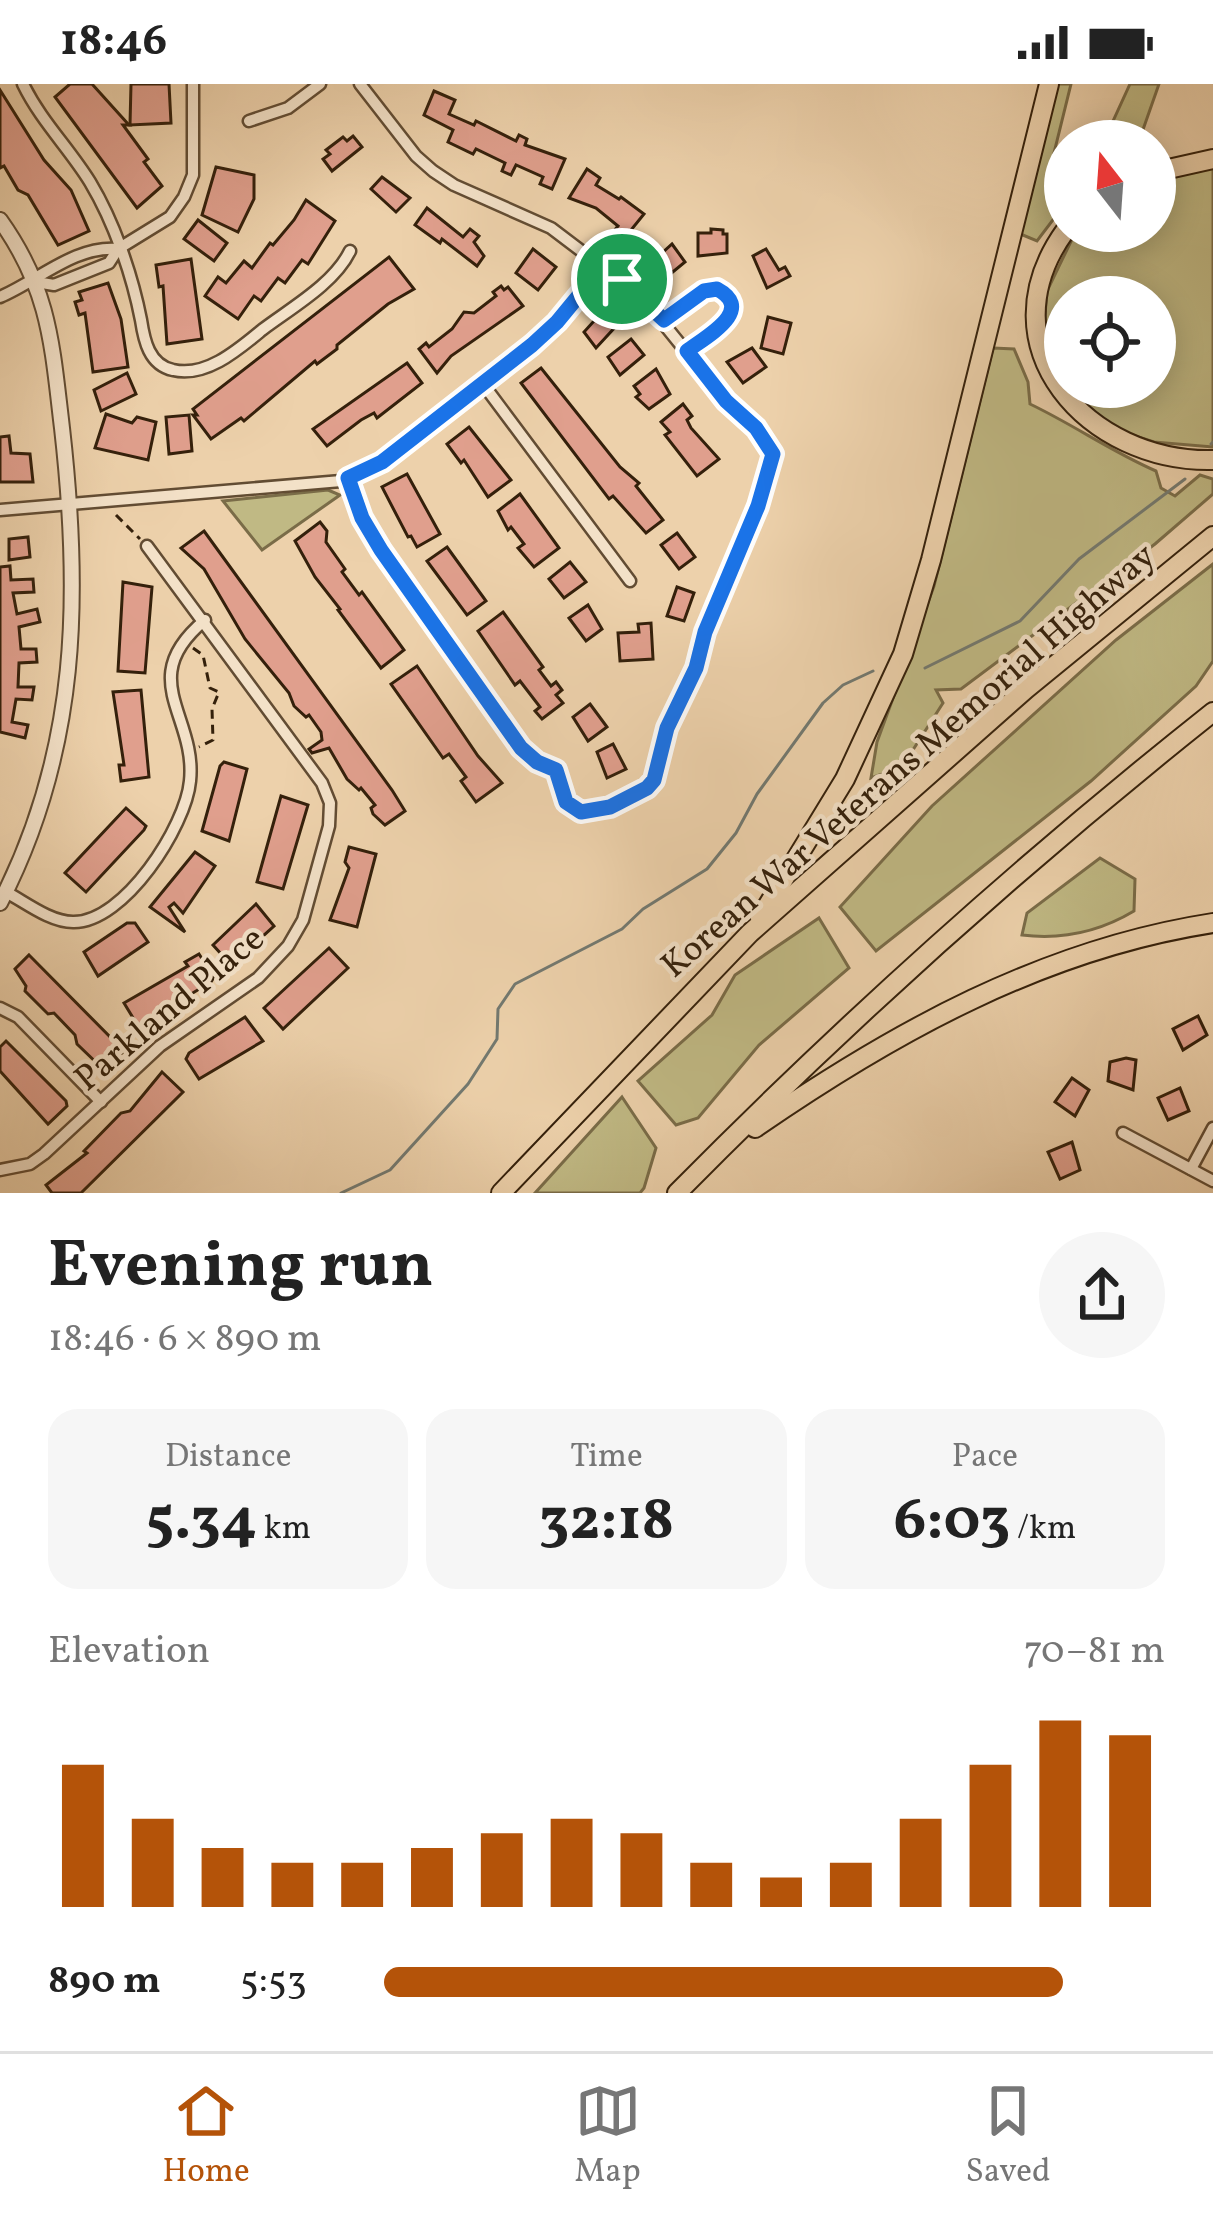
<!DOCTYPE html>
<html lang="en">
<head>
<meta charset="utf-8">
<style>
	body { margin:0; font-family:Vollkorn,serif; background:#f6f6f6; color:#222; height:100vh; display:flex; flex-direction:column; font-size:45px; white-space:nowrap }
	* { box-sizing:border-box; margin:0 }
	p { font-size:39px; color:#767676 }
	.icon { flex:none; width:66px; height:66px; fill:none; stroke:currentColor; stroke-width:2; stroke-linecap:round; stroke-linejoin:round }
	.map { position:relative; height:1109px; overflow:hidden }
	.side { display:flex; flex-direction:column; background:#fff; flex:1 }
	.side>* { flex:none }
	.needle { width:78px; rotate:343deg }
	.controls { position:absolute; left:1044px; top:36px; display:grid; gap:24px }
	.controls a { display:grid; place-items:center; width:132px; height:132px; border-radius:50%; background:#fff; box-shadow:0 6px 30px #0003; font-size:60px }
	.pin { position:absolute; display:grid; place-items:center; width:102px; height:102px; color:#fff; margin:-51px; border:6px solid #fff; border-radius:50%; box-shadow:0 3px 12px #0007 }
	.round { display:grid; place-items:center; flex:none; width:126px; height:126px; border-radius:63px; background:#f6f6f6 }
	.head { display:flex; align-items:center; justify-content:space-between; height:204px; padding:0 48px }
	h1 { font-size:66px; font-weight:700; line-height:90px }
	.stats { display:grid; grid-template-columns:repeat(3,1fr); gap:18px; height:204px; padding:12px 48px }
	.stats div { display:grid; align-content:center; border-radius:30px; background:#f6f6f6; text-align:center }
	.stats b { font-size:60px; font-weight:700 }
	.stats small { font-size:33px; font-weight:400 }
	.stats p { font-size:33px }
	.chart { height:336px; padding:24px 48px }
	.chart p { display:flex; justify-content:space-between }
	.chart svg { width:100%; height:216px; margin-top:12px; stroke:#b45309; stroke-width:6 }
	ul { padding:0 48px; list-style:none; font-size:39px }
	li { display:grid; grid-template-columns:192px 144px 1fr; align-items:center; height:90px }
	li i { height:30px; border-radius:15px; background:#b45309 }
	.status { display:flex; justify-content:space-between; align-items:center; height:84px; padding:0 60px; background:#fff; direction:ltr }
	.status svg { height:33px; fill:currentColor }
	.dock { display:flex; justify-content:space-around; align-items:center; height:168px; border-top:3px solid #e0e0e0; background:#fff; font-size:33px; color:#767676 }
	.dock a { display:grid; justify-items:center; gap:6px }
	.dock .selected { color:#b45309 }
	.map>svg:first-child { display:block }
	.green { fill:#c0b984; stroke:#7a6c48; stroke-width:3 }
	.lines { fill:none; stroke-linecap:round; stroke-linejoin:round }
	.stream { stroke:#737970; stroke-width:3 }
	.building { fill:#e09f8d; stroke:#34200b; stroke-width:3 }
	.minor-casing { stroke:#624c33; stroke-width:15 }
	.tertiary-casing { stroke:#624c33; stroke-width:18 }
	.motorway-casing { stroke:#34200b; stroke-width:22 }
	.path { stroke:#34200b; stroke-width:3; stroke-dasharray:9 6; stroke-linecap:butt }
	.minor { stroke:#f3e1c8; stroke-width:10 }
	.tertiary { stroke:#f3e1c8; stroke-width:14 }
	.motorway { stroke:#edd1ab; stroke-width:18 }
	.route-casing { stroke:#fff; stroke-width:24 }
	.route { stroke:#1a73e8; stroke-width:15 }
	.labels { text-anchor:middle; stroke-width:9; stroke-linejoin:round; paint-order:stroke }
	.street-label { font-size:36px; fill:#34200b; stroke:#f3e1c8 }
</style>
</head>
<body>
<div class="status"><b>18:46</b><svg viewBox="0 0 49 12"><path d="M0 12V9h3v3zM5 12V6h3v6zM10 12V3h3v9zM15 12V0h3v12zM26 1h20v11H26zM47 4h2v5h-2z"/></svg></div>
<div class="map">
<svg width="1213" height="1109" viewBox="0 0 1213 1109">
	<rect width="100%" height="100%" fill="#edd1ab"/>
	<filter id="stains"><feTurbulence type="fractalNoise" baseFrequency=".00167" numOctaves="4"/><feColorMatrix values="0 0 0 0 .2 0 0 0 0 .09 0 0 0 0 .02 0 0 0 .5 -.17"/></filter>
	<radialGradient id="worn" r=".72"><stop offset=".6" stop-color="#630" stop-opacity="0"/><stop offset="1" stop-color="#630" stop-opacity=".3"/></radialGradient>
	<g class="green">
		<polygon points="1053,0 1071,0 1054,69 1065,69 1065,120 1037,157 1018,149"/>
		<polygon points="1130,0 1159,0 1139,57 1096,57 1108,48"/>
		<polygon points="1213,82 1213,363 1154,358 1101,341 1068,303 1155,303 1155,213 1065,213 1065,298 1043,256 1047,207 1076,147 1155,147 1155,104 1161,94"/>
		<path d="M993,264L1014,265L1028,298L1030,320C1074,341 1112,368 1156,387L1161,404L1175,412L1200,391L1213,395V410L1155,460L961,605L936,606L943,619L902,683L871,694L877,658L934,502Z"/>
		<polygon points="328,406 340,411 262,466 223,417"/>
		<polygon points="1213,480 1213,577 1196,602 1091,697 876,867 840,823 932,722 1116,556"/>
		<path d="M1100,774L1135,795L1134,827C1099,848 1063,856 1022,851L1027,829Z"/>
		<polygon points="819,834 849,884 759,961 698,1034 676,1041 638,997 712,931 735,891"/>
		<polygon points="622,1013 656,1064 644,1104 640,1109 535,1109"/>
	</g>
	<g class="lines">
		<g class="stream">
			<polyline points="1211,360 1213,358"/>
			<polyline points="925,584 1020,537 1079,475 1185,395"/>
			<polyline points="341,1109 390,1086 468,1000 497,955 498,925 515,900 622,845 643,825 707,785 736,749 757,710 823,619 843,601 873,587"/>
		</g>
	</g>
	<g class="building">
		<polygon points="70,0 92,0 129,41 123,41 148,75 144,78 162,102 137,124 55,13"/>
		<polygon points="131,0 169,0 171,39 130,41"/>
		<polygon points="0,6 44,76 71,106 89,147 58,161 28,111 18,106 4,82 0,84"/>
		<polygon points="434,7 455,16 449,30 474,41 476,37 516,57 519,51 527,55 525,61 565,75 552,105 540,100 543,93 516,81 511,91 502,87 505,79 476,65 473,70 448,58 453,46 424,31"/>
		<polygon points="353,52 362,63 332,87 323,75 330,70 326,66 343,53 347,57"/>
		<polygon points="216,83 254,91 254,115 238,148 202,131"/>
		<polygon points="587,85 600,94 596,101 619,115 621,113 644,130 623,156 613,148 618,142 596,124 569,114"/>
		<polygon points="382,93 410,114 396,128 371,105"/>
		<polygon points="306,116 335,137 308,180 302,176 285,199 278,194 261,217 254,212 238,235 205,212 218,193 226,199 244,177 252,184 270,159 273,161 294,136"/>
		<polygon points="427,124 463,153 470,145 479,152 474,158 484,172 477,182 442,155 440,159 415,141"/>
		<polygon points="198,136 227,159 214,177 184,155"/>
		<polygon points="711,145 723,146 723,150 727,150 727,169 698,172 698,149 711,149"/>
		<polygon points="672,160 685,178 663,196 651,179"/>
		<polygon points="533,165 556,183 538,206 516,189"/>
		<polygon points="766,165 779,186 785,183 790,192 767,204 753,172"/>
		<polygon points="389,173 414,205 388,220 337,261 337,265 317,280 315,277 244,337 241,334 211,355 193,331 197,331 193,325"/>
		<polygon points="191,175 202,255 167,260 163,202 159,203 156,181"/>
		<polygon points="108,199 121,235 128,283 93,288 85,229 79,231 75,218 82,216 79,208"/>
		<polygon points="501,202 504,206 508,203 523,222 451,272 437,289 419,265 426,259 429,263 452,245 464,228 474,229 496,212 493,208"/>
		<polygon points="603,227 618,240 596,264 584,248"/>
		<polygon points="768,233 791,239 783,270 761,264"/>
		<polygon points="631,255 644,271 620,291 608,273"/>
		<polygon points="752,264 766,283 743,299 727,278"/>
		<polygon points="407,279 422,299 377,334 374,329 361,336 327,362 313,345"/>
		<polygon points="541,284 620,383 639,399 636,402 663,436 646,449 613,412 609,415 521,299"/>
		<polygon points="656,285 670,310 649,325 636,313 640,310 634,302"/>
		<polygon points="127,289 136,310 101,327 94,306"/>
		<polygon points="683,320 692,332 687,336 691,344 719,375 697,392 665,351 670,348 661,338"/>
		<polygon points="106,330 132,339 137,333 156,338 148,376 95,364"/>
		<polygon points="189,331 192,367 169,370 166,333"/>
		<polygon points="469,343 511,396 488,413 464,376 461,379 447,360"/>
		<polygon points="9,352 11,369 30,370 33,398 0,398 0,353"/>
		<polygon points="407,390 440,450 417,463 411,452 408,453 382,403"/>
		<polygon points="520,410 559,464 534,483 518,464 524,460 511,443 508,446 498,427"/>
		<polygon points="320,438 327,447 326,458 345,485 342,488 359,511 362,508 404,566 381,584 338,526 340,525 315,493 295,457"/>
		<polygon points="204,447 392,706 405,727 385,741 373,730 371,724 375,721 361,704 359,706 347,695 329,664 312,669 309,665 322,656 321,648 309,631 306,633 294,622 289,609 245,555 204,485 181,464"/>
		<polygon points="677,449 695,473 679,485 661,461"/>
		<polygon points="28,453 30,473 9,476 9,455"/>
		<polygon points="447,463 486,517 467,531 427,477"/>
		<polygon points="570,478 586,498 564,514 549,495"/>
		<polygon points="10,482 11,496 33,495 34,508 13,509 17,530 37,525 40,538 19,543 21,565 36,565 37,578 19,579 18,603 34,603 32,616 16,615 12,638 28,641 25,654 0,648 0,483"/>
		<polygon points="123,498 152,503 145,589 118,587"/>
		<polygon points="677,503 694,509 684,537 667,532"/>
		<polygon points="588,521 602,545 586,557 569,534"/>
		<polygon points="503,528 543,583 539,586 551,602 556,598 562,606 556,611 563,619 542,635 535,627 540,623 520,597 515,601 478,547"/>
		<polygon points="651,539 653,575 620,577 618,549 639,548 638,540"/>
		<polygon points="417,582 478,672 502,699 476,718 461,697 466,693 449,670 443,674 391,600"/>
		<polygon points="141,606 149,693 121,697 119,681 124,681 113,608"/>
		<polygon points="590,620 607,643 588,657 573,633"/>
		<polygon points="613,660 626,685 607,694 597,668"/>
		<polygon points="224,678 247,685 229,757 202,747 220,682"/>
		<polygon points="281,712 308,721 283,805 257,798"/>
		<polygon points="126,724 146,742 144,746 86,808 65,789"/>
		<polygon points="349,763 376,770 357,843 330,836 349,784 345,778"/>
		<polygon points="195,768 215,782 183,829 174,819 169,823 185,848 150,823"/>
		<polygon points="256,820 274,842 231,881 213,861"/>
		<polygon points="127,839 135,839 148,858 98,892 84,868"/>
		<polygon points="329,864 348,884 283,945 264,924"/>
		<polygon points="199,870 214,893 211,898 138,942 124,919 188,882 185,878"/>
		<polygon points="29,871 124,967 104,986 77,960 75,951 54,929 48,930 25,907 26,902 15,885"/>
		<polygon points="1198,932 1207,951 1183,966 1173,945"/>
		<polygon points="245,933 263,957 199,995 186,975 189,969"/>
		<polygon points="6,957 66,1017 67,1022 48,1040 0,987 0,963"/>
		<polygon points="1126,974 1136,976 1133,1006 1108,997 1110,978"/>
		<polygon points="162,988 183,1008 81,1109 52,1109 46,1101 87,1069 84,1067 121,1029 130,1027"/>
		<polygon points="1072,994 1089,1006 1075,1032 1055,1018"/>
		<polygon points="1180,1004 1189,1027 1168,1036 1158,1014"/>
		<polygon points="1072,1058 1080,1086 1060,1095 1048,1068"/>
	</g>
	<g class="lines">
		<g class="minor-casing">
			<g id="minor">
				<path d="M23,0C41,37 69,64 90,98C114,138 132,190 141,236C144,256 149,281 173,286C206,294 239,265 262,246C291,224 334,200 350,167"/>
				<polyline points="360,0 416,72 433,87 454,101 551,144 642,213 726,317 756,343"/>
				<polyline points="249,37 288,24 320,0"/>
				<polyline points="36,198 54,201 109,179 118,165 170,133 184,113 193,91 193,0"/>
				<path d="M0,213C38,197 75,161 118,165"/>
				<path d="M664,236C678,225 712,191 729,212C732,217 734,225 732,231C726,244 699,258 687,267"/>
				<polyline points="483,300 630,497"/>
				<polyline points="348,394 362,433 381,466 521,664 537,678 556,686"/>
				<polyline points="0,426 341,397 382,378 532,261 557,238 604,181"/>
				<path d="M6,808C25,818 50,838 73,838C124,839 186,742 190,697C197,631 134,595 205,536"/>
				<polyline points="0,924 18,933 101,1018"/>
				<polyline points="1123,1049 1213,1097"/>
				<polyline points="1191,1085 1213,1044"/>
				<polyline points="0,1086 30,1080 44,1070 160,962 258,894 288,862 303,836 329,742 330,719 322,699 147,462"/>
			</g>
		</g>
		<g class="tertiary-casing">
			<path id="tertiary" d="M0,136C50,206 52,261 62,344C81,511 79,666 0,819"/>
		</g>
		<g class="motorway-casing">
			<g id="motorway">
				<polyline points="1155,88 1213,75"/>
				<path d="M1065,147C982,263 1089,379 1213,376"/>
				<polyline points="760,834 845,695 903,570 931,476 1049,0"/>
				<path d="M755,1044C894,948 1044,865 1213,839"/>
				<polyline points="501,1109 750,849 1026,605 1213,452"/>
				<path d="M677,1109C846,938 1024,778 1213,628"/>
			</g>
		</g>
		<g class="path">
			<polyline points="116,431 140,455"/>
			<polyline points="193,564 203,571 210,604 219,608 212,625 213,656 199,663"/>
			<polyline points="559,698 565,718 581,728 610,723 647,704 654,696 667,644 696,584 705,548 729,496 773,375 760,350"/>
		</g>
		<use href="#minor" class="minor"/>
		<use href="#tertiary" class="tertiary"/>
		<use href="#motorway" class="motorway"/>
	</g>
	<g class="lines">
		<g class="route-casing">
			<path id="route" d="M604,181L664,236L704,207L717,205C756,226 707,252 687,267L726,317L756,344L773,370L758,422L705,548L696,584L667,644L654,696L647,704L610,723L581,728L566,718L556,686L537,678L521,664L381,466L362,434L348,394L382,378L532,261L557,238Z"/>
		</g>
		<use href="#route" class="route"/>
	</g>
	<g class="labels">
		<g class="street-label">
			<text transform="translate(907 675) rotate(-41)" y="13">Korean War Veterans Memorial Highway</text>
			<text transform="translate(168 923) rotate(-40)" y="13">Parkland Place</text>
		</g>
	</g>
	<rect width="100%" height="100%" filter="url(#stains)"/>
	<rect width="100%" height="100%" fill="url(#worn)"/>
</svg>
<div class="controls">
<a><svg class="needle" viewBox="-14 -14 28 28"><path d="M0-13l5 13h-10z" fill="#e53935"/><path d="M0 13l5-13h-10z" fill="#767676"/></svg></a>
<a><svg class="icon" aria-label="locate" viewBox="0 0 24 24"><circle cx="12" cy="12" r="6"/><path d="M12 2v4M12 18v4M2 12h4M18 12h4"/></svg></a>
</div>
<div class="pin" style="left:622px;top:195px;background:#1e9e55"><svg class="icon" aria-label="arrive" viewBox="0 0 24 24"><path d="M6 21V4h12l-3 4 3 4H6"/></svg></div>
</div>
<section class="side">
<div class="head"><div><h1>Evening run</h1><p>18:46 · 6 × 890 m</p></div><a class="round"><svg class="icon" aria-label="share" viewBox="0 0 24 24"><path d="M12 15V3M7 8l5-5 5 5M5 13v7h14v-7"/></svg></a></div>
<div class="stats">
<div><p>Distance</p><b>5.34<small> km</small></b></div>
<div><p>Time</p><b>32:18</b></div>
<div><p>Pace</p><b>6:03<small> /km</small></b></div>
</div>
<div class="chart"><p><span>Elevation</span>70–81 m</p>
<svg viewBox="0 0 160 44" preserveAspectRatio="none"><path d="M5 44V15M15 44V26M25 44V32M35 44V35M45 44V35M55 44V32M65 44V29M75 44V26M85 44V29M95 44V35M105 44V38M115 44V35M125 44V26M135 44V15M145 44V6M155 44V9"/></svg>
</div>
<ul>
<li><b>890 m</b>5:53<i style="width:87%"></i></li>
</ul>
</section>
<nav class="dock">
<a class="selected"><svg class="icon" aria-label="home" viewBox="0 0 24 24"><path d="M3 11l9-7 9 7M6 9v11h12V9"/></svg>Home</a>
<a><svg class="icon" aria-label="map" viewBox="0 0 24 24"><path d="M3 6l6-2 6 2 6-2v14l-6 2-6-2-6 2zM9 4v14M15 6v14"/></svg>Map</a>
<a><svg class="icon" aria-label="saved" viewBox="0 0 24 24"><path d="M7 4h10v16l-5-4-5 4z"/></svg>Saved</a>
</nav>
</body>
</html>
